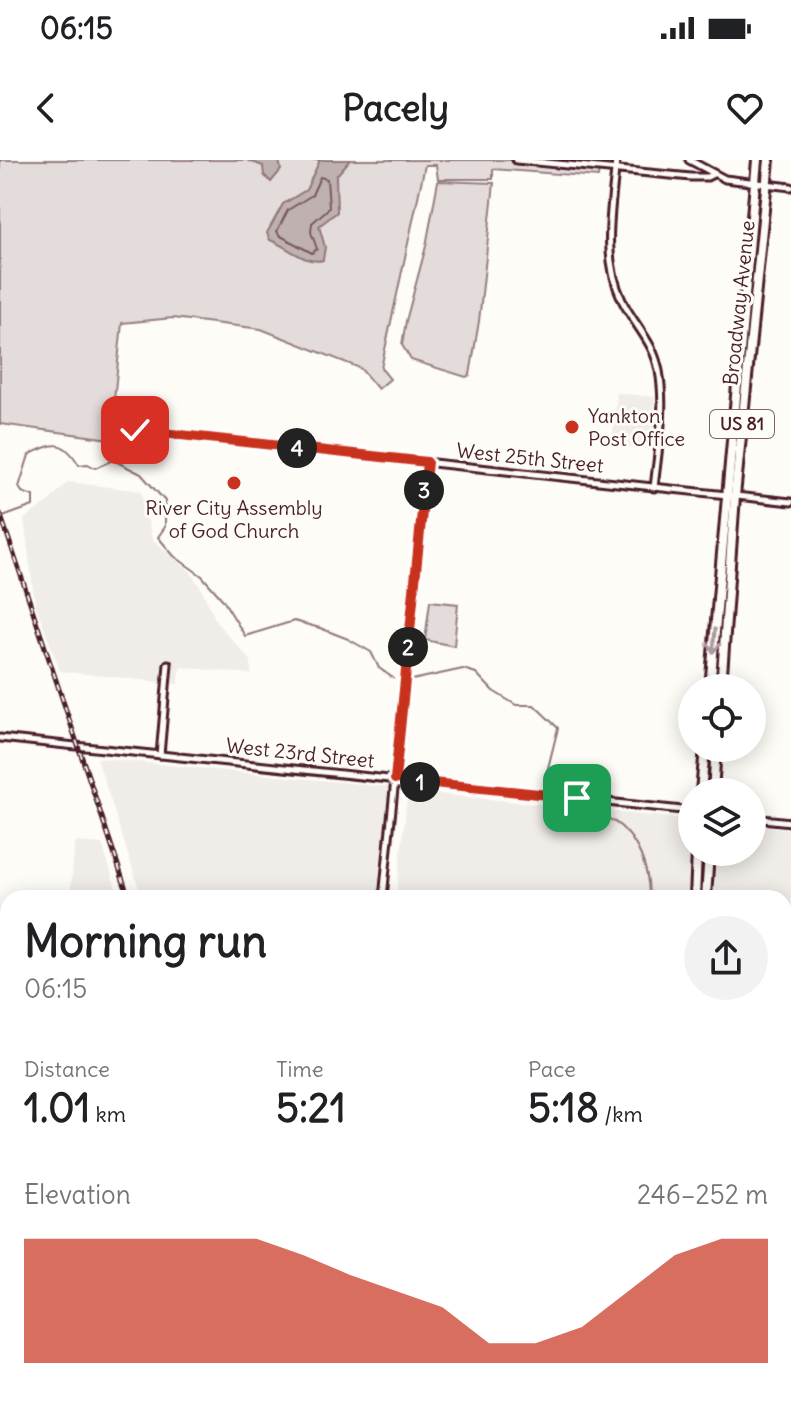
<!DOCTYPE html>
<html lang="en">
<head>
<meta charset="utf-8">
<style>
	body { margin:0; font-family:Delius,sans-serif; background:#f2f2f2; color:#202124; height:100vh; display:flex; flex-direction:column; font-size:30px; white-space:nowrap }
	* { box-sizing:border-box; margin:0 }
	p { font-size:26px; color:#757577 }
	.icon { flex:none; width:44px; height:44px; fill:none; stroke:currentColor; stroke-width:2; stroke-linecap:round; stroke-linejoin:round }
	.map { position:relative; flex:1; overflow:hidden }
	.drawer { position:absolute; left:0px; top:730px; width:792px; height:514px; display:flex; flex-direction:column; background:#fff; border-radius:24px 24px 0 0; box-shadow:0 4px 20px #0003 }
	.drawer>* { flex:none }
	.controls { position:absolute; left:678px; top:514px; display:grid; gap:16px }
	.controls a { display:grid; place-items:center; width:88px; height:88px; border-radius:50%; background:#fff; box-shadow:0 4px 20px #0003; font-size:40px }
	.pin { position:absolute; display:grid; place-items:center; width:68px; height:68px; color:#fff; margin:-34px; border-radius:16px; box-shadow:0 4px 12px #0006 }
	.km { position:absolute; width:40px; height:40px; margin:-20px; border-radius:50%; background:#222; color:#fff; font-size:22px; line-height:40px; text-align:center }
	.round { display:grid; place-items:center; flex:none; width:84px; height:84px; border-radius:42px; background:#f2f2f2 }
	.summary { display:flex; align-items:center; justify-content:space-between; height:136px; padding:0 24px }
	h1 { font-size:44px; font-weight:800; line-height:60px }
	.figures { display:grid; grid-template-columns:repeat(3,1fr); gap:12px; height:136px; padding:8px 24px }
	.figures div { display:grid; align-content:center }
	.figures b { font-size:40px; font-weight:800 }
	.figures small { font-size:22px; font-weight:400 }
	.figures p { font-size:22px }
	.chart { height:224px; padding:16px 24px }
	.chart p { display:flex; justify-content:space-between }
	.chart svg { width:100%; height:144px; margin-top:8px; fill:#c8321e; opacity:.7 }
	.status { display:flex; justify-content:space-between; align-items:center; height:56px; padding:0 40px; background:#fff; direction:ltr }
	.status svg { height:22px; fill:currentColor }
	header { display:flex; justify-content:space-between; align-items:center; height:104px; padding:0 24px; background:#fff; font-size:36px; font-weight:800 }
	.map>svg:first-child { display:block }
	.built { fill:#f0ece8 }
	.green { fill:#e3dcda; stroke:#967e82; stroke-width:2 }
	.water { fill:#c0b1b1; stroke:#91777b; stroke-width:2 }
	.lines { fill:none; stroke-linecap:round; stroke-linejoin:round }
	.shore { stroke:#795961; stroke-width:2 }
	.stream { stroke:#91777b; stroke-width:2 }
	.minor-casing { stroke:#4a1f2b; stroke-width:11 }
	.highway-casing { stroke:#4a1f2b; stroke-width:14 }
	.minor { stroke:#fdfcf7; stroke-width:5 }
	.highway { stroke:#fdfcf7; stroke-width:8 }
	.rail-casing { stroke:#4a1f2b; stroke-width:5 }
	.rail { stroke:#fdfcf7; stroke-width:2; stroke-dasharray:6; stroke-linecap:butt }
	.oneway { stroke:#ac999b }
	.route-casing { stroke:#fff; stroke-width:16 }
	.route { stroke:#c8321e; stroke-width:10 }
	.poi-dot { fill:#c8321e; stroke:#fdfcf7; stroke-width:3 }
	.labels { text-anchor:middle; stroke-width:6; stroke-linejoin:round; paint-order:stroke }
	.shield { fill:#fdfcf7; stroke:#806168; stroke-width:2 }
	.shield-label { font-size:18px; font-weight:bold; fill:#4a1f2b }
	.street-label { font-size:20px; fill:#4a1f2b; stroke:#fdfcf7 }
	.poi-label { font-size:20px; fill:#4a1f2b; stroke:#fdfcf7; text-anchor:start }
</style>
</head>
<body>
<div class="status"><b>06:15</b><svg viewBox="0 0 49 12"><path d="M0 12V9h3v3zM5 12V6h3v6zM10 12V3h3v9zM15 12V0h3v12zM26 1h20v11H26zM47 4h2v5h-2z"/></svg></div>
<header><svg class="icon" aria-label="back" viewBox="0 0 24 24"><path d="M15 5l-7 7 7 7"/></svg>Pacely<svg class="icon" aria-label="heart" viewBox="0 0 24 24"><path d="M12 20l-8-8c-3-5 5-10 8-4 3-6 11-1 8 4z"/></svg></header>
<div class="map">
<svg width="791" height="1243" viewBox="0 0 791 1243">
	<rect width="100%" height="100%" fill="#fdfcf7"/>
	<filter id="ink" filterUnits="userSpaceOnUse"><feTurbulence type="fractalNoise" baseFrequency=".0125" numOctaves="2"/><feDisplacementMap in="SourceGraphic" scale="16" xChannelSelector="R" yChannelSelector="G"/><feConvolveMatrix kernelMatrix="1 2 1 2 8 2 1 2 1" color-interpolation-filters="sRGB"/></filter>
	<g filter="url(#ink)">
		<g class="built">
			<polygon points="617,233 655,237 650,289 612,285"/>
			<polygon points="68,322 141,331 152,379 190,411 200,426 217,463 251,501 251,514 181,507 178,524 60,511 35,443 24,359 46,344"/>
			<polygon points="97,598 389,627 377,738 142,738"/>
			<polygon points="408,631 692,660 690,738 396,738"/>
			<polygon points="752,665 791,669 791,975 784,975 784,738 714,738 717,692 752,692"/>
			<polygon points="75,682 102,684 119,738 70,738"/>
			<polygon points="0,911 8,911 8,1215 4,1243 0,1243"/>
			<polygon points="784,989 791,990 791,1063 784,1062"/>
			<polygon points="650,1236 685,1236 685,1243 649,1243"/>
			<polygon points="709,1236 745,1236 744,1243 708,1243"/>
		</g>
		<g class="green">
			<polygon points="0,0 600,0 598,17 493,9 493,19 438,19 436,5 425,5 381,208 390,219 378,229 360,208 261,169 173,158 122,163 110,279 0,264"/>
			<polygon points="438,21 494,23 479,161 470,215 466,217 411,200 402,185 406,161 426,86"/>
			<polygon points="430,441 458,444 454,486 425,480"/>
		</g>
		<g class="water">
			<polygon points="247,0 279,0 281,10 271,22 264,15 263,6"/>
			<path d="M320,0H350L336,16L337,52L319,66L325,87L323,100C305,105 287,86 270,80L267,73L283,44L306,30Z"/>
		</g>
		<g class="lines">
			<polygon class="shore" points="320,17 327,19 329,48 312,63 311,72 317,89 312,93 279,75 277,71 288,50 312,35"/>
			<g class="stream">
				<path d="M0,358L33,346V336L22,332L19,327L29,295C54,281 64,280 79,305L88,304L95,308L113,300L141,314L165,341V367L158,377L174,396L202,416L223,440L245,476L294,461L320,468L348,479L371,492L379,508L393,518"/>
				<path d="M412,520L463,509L476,513L493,531L516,545H534L558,568L547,612L548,647C560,657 575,653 590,654C631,657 649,702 649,738"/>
				<polyline points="588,1243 596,1236"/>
			</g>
			<g class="minor-casing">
				<g id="minor">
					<polyline points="516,0 691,17 707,17 713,14"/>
					<path d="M616,0C612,47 601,96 622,140C634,165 654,182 659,211C666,248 658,290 654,328"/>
					<polyline points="689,0 725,19 791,27"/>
					<polyline points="121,269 791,342"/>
					<polyline points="0,578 692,651"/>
					<polyline points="160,595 168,504"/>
					<polyline points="752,658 791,662"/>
					<polyline points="383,738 427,302"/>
					<polyline points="784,879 791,868"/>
					<polyline points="0,897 8,898"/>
					<polyline points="784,983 791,984"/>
					<polyline points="0,1138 8,1138"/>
					<polyline points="784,1141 791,1142"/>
					<polyline points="784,1195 791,1197"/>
					<polyline points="10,1243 11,1236"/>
					<polyline points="492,1243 493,1236"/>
				</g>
			</g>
			<g class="highway-casing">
				<g id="highway">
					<polyline points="710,528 757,0"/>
					<polyline points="721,528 735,336 769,0"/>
					<polyline points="701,632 705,588"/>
					<polyline points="713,632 716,588"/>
					<polyline points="695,738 697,692"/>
					<polyline points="706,738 709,692"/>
					<polyline points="688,1243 689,1236"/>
					<polyline points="698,1243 699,1236"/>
				</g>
			</g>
			<use href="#minor" class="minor"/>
			<use href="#highway" class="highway"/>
			<g class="rail-casing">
				<g id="rail">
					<polyline points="0,353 129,738"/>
					<polyline points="297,1236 299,1243"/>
				</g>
			</g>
			<use href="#rail" class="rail"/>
		</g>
		<defs><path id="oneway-shaft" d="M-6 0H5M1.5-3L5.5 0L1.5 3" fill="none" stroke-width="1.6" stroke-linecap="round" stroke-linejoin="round" transform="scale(2)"/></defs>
		<use class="oneway" href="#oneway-shaft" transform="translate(714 481) rotate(95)"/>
	</g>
	<g class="lines" filter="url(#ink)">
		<g class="route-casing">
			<polyline id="route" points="135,270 427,302 395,619 577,638"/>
		</g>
		<use href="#route" class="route"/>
	</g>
	<g class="poi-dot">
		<circle cx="572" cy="267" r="8"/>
		<circle cx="234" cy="323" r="8"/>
	</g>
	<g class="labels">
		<rect class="shield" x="710" y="250" width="64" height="28" rx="6"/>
		<g class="shield-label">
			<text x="742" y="270">US 81</text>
		</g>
		<g class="street-label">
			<text transform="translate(739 143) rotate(-84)" y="7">Broadway Avenue</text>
			<text transform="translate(530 298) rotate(6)" y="7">West 25th Street</text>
			<text transform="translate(300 593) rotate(6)" y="7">West 23rd Street</text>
		</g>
		<g class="poi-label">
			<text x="588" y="263">Yankton<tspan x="588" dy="23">Post Office</tspan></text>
			<text x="234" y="355" text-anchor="middle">River City Assembly<tspan x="234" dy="23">of God Church</tspan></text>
		</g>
	</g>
</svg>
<div class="controls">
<a><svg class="icon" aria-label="locate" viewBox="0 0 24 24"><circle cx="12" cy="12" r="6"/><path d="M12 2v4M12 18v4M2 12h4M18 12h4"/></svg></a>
<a><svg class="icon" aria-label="layers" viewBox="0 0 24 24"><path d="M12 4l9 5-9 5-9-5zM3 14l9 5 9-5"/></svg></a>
</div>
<div class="pin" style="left:577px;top:638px;background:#1e9e55"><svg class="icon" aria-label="arrive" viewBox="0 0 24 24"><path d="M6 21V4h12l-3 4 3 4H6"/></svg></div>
<div class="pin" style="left:135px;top:270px;background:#d93025"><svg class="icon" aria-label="check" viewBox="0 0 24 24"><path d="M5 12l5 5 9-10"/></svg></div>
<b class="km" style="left:420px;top:622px">1</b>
<b class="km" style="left:408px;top:487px">2</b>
<b class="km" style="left:424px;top:330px">3</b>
<b class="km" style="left:297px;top:288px">4</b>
<section class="drawer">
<div class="summary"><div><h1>Morning run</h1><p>06:15</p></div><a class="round"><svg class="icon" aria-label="share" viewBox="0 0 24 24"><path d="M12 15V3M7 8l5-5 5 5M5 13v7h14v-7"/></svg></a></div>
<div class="figures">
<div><p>Distance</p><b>1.01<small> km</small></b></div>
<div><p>Time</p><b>5:21</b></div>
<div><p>Pace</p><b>5:18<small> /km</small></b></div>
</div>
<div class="chart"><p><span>Elevation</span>246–252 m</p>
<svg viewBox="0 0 160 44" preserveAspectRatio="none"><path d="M0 44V6L10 6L20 6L30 6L40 6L50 6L60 11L70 17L80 22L90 27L100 38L110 38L120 33L130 22L140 11L150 6L160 6V44z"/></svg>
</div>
</section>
</div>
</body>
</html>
